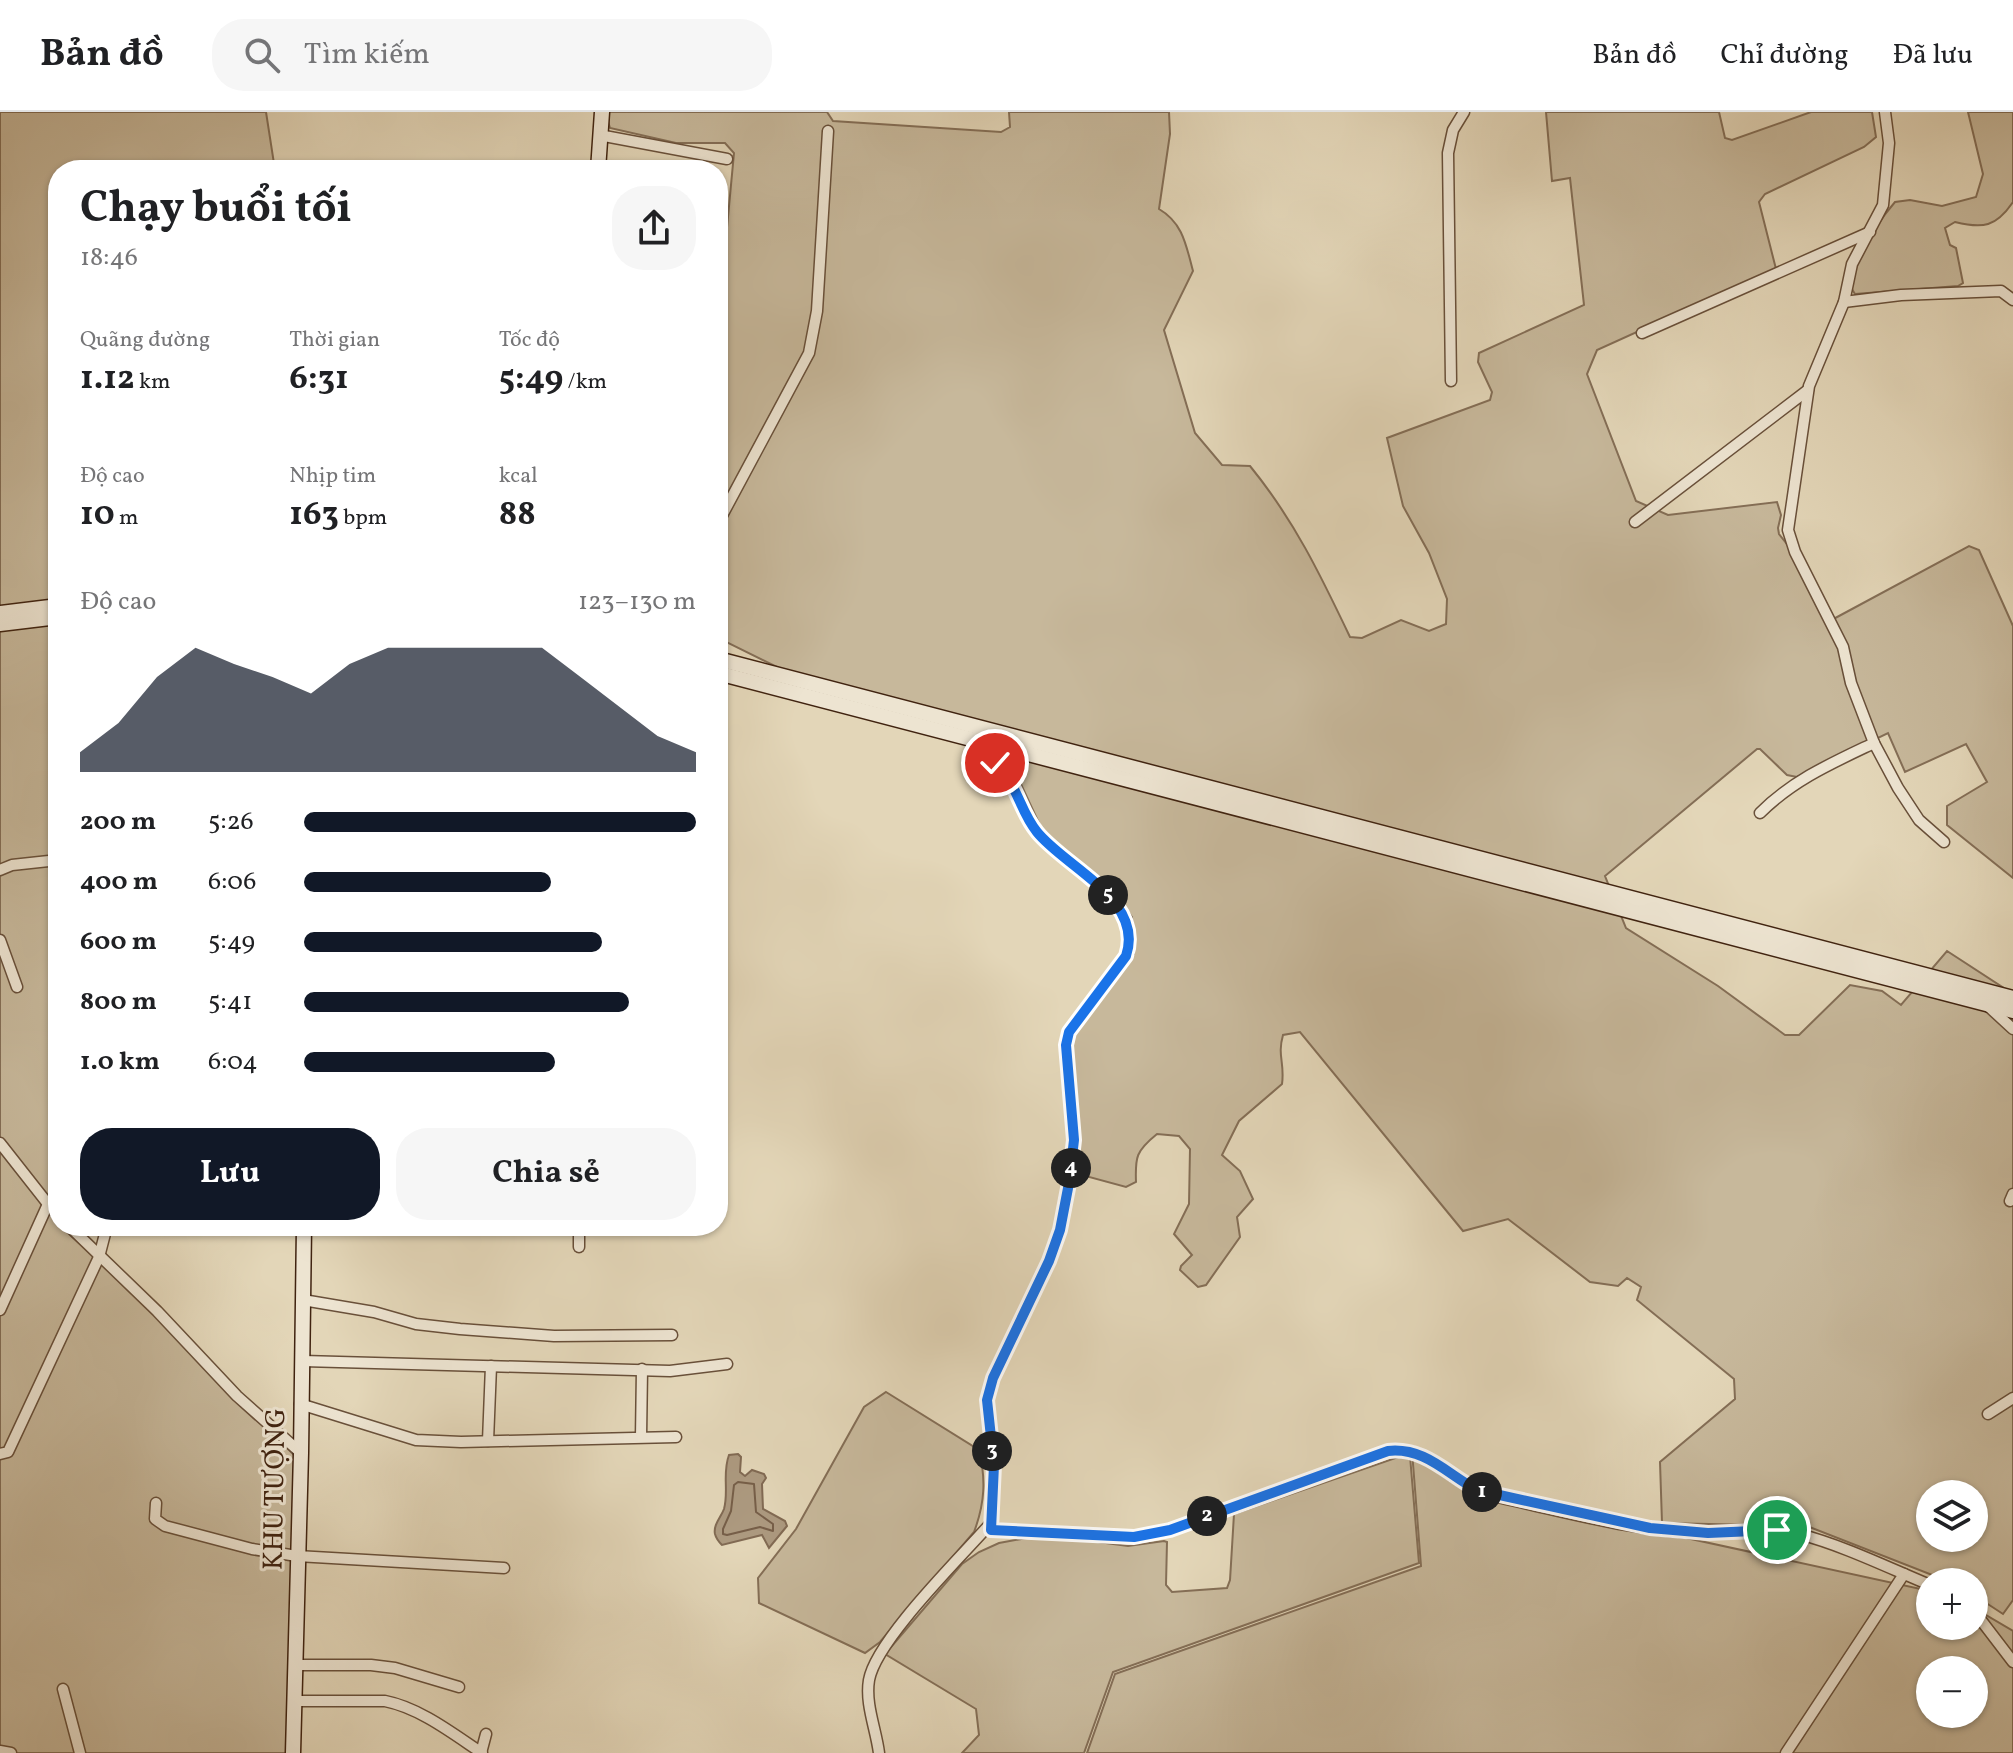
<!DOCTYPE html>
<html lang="vi">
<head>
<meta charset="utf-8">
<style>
	body { margin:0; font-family:Vollkorn,serif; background:#f6f6f6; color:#202124; height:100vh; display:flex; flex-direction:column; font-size:30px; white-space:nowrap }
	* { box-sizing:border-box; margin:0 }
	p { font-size:26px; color:#757577 }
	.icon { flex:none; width:44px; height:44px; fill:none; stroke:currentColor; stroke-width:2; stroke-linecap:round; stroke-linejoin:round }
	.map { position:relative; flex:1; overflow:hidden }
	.sheet { position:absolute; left:48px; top:48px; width:680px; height:1076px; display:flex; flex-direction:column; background:#fff; border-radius:32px; box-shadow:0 2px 6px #0004 }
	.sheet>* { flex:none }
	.controls { position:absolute; left:1916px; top:1368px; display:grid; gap:16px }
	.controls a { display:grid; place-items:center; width:72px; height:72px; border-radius:50%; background:#fff; box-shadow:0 2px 6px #0004; font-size:40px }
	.pin { position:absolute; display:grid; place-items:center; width:68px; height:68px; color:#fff; margin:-34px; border:4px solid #fff; border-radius:50%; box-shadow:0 2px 8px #0007 }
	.km { position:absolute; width:40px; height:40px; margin:-20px; border-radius:50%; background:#222; color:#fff; font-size:22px; line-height:40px; text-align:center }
	.round { display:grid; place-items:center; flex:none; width:84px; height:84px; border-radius:32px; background:#f6f6f6 }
	.summary { display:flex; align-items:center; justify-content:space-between; height:136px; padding:0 32px }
	h1 { font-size:44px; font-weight:700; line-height:60px }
	.stats { display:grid; grid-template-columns:repeat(3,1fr); gap:12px; height:136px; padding:8px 32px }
	.stats div { display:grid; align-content:center }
	.stats b { font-size:34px; font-weight:700 }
	.stats small { font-size:22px; font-weight:400 }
	.stats p { font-size:22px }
	.chart { height:224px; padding:16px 32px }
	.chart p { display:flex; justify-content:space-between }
	.chart svg { width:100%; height:144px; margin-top:8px; fill:#111827; opacity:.7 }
	.action { display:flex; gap:16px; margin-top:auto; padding:16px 32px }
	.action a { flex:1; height:92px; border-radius:32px; background:#111827; color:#fff; font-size:32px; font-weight:700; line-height:92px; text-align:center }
	.action a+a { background:#f6f6f6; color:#202124 }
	ul { padding:0 32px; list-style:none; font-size:26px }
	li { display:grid; grid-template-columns:128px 96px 1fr; align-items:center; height:60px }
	li i { height:20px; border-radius:10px; background:#111827 }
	header { display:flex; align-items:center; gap:48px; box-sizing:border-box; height:112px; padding:0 40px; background:#fff; border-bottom:2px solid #e0e0e0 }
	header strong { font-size:38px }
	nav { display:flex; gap:44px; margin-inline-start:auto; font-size:28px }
	.search { width:560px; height:72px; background:#f6f6f6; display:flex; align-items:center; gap:20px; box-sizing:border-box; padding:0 28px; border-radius:32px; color:#757577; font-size:30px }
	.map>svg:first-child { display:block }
	.green { fill:#c7b89b; stroke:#846e56; stroke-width:2; fill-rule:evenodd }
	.water { fill:#ac997f; stroke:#816a53; stroke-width:2 }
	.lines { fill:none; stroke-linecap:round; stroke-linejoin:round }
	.shore { stroke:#765e48; stroke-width:2 }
	.street-casing { stroke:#69503a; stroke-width:13 }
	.secondary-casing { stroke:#402310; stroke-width:17 }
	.street { stroke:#ede4d1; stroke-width:10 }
	.secondary { stroke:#ede4d1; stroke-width:14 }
	.route-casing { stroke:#fff; stroke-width:16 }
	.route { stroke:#1a73e8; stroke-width:10 }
	.labels { text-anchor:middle; stroke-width:6; stroke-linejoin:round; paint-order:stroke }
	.street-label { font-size:28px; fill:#402310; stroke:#ede4d1 }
</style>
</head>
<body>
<header>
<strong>Bản đồ</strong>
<div class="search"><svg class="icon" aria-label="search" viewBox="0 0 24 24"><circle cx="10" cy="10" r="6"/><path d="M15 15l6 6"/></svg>Tìm kiếm</div>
<nav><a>Bản đồ</a><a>Chỉ đường</a><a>Đã lưu</a></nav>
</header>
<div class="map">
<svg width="2013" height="1641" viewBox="0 0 2013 1641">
	<rect width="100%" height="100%" fill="#e3d6b8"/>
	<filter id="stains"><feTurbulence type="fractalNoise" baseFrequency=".0025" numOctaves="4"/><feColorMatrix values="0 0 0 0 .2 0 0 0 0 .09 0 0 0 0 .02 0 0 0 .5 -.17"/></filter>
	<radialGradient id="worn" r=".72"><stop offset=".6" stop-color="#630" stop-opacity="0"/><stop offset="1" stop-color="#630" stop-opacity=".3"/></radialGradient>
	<g class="green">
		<polygon points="0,0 266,0 275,58 58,58 58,1112 129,1176 295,1344 288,1641 0,1641"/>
		<path d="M605,0H827L833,9L1001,20L1010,15L1009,0H1169L1170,22L1159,97C1183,111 1186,133 1193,159L1164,218L1195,321L1222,353L1250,354C1294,408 1320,462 1350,525L1362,526L1401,508L1429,519L1446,512L1447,487L1429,441L1403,394L1387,326L1490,288L1492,280L1478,250L1479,241L1584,193L1570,66L1552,69L1546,0H1719L1725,26L1732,28L1811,0H1872L1876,25L1864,35L1765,82L1759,90L1776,157L1597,238L1587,262L1636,389L1668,403L1777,390L1781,403L1778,416L1779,422L1790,436L1826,511L1969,434L1979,438L2013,514V766L1947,713V694L1987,670L1966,632L1905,660L1888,621L1797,665L1787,663L1760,637H1757L1605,764L1626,816L1718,874L1785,923H1799L1850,873L1882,879L1901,893L1947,839L2013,882V1488L2003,1502L1974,1483V1470H1950L1807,1414L1662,1411L1660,1350L1735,1287L1734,1267L1637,1188L1641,1175L1627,1166L1618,1174L1590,1170L1508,1107L1463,1119L1300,920L1283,923C1277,944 1285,951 1282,972L1239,1009L1222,1043L1240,1059L1253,1087L1237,1105L1240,1125L1206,1173L1198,1175L1180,1158L1181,1154L1192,1143L1174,1122L1189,1092L1190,1037L1179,1024L1157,1022C1136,1039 1135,1045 1136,1070L1126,1075L1078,1062L1075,1057L1068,944L1073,921L1134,842L1132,805L1107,773L1044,722L1014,657L1001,643L836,584L718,526V162L723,158L734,41L725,31H676L610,16ZM1930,1382H1974V1426H1930Z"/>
		<path d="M1968,0H2013V90C1996,115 1983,117 1955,110L1945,116L1950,133L1956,136L1963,171L1958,174L1855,182L1850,174C1859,142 1874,114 1895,90L1910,88L1942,94L1976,85L1983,62Z"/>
		<path d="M886,1280L979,1338C986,1367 985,1391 974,1420L880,1530L865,1541L759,1491L758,1466L796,1417L864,1295Z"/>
		<path d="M1412,1339L1493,1384L1930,1479V1514H1974V1496L2013,1519V1641H1087L1115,1562L1421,1454ZM1930,1558H1974V1602H1930Z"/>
		<polygon points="1404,1343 1410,1344 1419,1451 1113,1560 1084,1641 962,1641 979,1623 976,1597 885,1542 962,1452 979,1440 999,1431 1027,1426 1068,1426 1128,1434 1164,1429 1167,1430 1166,1473 1172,1480 1227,1476 1230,1468 1234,1402"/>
	</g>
	<path class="water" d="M738,1342L741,1345L740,1360L745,1364L752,1358L764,1362L766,1366L762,1372L763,1397L785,1409L787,1414L769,1436L762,1423L722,1433C719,1430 716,1426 715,1422C713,1413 721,1405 724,1397C729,1379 722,1361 729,1343Z"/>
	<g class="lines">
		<polygon class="shore" points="738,1370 754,1372 756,1400 773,1412 773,1419 760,1415 727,1423 723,1422 723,1417 731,1399 734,1373"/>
		<g class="street-casing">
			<g id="street">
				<polyline points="1885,0 1889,31 1883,93 1852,152 1844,190 1809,274 1788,418 1795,440 1843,535 1851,571 1874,631 1898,676 1919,708 1944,730"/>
				<polyline points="599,23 727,47"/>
				<polyline points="1844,190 1901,183 2001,179 2013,188"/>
				<polyline points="1642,221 1870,120"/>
				<polyline points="1451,269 1448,41 1453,18 1464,0"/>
				<polyline points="1635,410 1808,278"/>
				<polyline points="718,411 809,241 817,199 828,19"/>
				<path d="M995,651C1019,674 1019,698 1037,720C1064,755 1145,788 1126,844L1069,920L1066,933L1074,1028L1069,1071L1060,1118L1049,1149L993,1266L987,1288L994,1353L991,1418L1134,1425L1170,1418L1388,1339C1425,1334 1435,1356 1464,1371C1480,1381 1497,1385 1515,1389C1578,1403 1643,1421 1708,1421C1739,1422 1768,1415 1799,1422C1842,1433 1889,1456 1930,1473"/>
				<path d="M1760,701C1793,668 1832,651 1874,631"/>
				<polyline points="0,758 12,753 58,748"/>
				<polyline points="0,828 17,875"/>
				<polyline points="1988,894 2013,917"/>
				<polyline points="0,1031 48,1092"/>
				<polyline points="2010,1089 2013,1082"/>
				<polyline points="69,1114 157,1199 237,1284 301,1341"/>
				<polyline points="579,1114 579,1135"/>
				<polyline points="303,1188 374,1200 416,1212 460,1217 554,1224 672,1223"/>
				<polyline points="0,1198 48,1092 58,1103"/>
				<polyline points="303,1249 670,1259 727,1252"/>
				<polyline points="300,1292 416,1328 461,1330 676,1325"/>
				<polyline points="1988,1302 2013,1286"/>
				<polyline points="641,1325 642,1257"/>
				<polyline points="488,1329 491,1254"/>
				<polyline points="0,1342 8,1340 99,1145 107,1114"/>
				<polyline points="156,1391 155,1407 165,1414 252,1437 297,1444 504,1456"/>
				<polyline points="1974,1499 2013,1550"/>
				<polyline points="295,1553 371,1553 395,1556 459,1575"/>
				<polyline points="63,1577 80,1641"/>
				<path d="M295,1589H385C420,1596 452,1621 482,1641"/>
				<polyline points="0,1639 11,1641"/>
				<polyline points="481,1641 486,1622"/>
				<path d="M879,1641C876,1617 865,1592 869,1568C876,1528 961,1445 990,1412"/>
				<polyline points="1786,1641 1904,1462"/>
			</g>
		</g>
		<g class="secondary-casing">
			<g id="secondary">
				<polyline points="598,58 602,0"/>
				<polyline points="0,501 58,494"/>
				<polyline points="0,512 58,505"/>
				<polyline points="718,547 2013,886"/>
				<polyline points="718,561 2013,899"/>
				<polyline points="293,1641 301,1341 304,1114"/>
			</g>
		</g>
		<use href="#street" class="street"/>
		<use href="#secondary" class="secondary"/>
	</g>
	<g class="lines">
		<g class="route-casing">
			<path id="route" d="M995,651C1019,674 1019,698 1037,720C1065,755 1145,788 1126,844L1069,920L1066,933L1074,1028L1069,1071L1060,1118L1049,1149L993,1266L987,1288L994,1353L991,1418L1134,1425L1170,1418L1388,1339C1425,1335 1447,1362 1477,1378L1650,1416L1708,1421L1777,1418"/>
		</g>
		<use href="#route" class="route"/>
	</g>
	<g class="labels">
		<g class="street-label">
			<text transform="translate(273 1377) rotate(-89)" y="10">KHU TƯỢNG</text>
		</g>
	</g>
	<rect width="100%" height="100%" filter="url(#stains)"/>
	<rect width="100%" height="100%" fill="url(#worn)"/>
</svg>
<div class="controls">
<a><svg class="icon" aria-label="layers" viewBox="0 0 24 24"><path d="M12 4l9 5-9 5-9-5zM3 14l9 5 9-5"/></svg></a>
<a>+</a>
<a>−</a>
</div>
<div class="pin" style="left:1777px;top:1418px;background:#1e9e55"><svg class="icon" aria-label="arrive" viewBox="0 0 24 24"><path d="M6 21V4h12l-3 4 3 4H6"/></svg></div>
<div class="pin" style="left:995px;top:651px;background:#d93025"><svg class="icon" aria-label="check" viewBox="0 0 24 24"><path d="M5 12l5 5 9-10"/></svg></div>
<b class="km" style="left:1482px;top:1380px">1</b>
<b class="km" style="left:1207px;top:1404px">2</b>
<b class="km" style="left:992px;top:1339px">3</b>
<b class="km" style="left:1071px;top:1056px">4</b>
<b class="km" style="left:1108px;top:783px">5</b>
<section class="sheet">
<div class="summary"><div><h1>Chạy buổi tối</h1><p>18:46</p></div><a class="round"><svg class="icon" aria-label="share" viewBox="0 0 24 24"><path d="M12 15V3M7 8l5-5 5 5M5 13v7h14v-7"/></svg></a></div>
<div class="stats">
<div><p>Quãng đường</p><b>1.12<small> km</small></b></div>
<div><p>Thời gian</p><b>6:31</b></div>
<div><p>Tốc độ</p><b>5:49<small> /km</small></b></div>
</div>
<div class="stats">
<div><p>Độ cao</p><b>10<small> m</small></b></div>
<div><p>Nhịp tim</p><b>163<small> bpm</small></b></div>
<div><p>kcal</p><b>88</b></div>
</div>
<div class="chart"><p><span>Độ cao</span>123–130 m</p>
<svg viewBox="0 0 160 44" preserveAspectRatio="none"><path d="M0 44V38L10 29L20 15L30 6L40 11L50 15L60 20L70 11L80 6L90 6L100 6L110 6L120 6L130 15L140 24L150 33L160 38V44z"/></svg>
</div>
<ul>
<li><b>200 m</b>5:26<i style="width:100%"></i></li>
<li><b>400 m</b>6:06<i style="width:63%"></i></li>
<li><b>600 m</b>5:49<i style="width:76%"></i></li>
<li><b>800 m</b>5:41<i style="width:83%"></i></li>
<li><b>1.0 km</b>6:04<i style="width:64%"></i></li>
</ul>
<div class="action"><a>Lưu</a><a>Chia sẻ</a></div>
</section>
</div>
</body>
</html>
